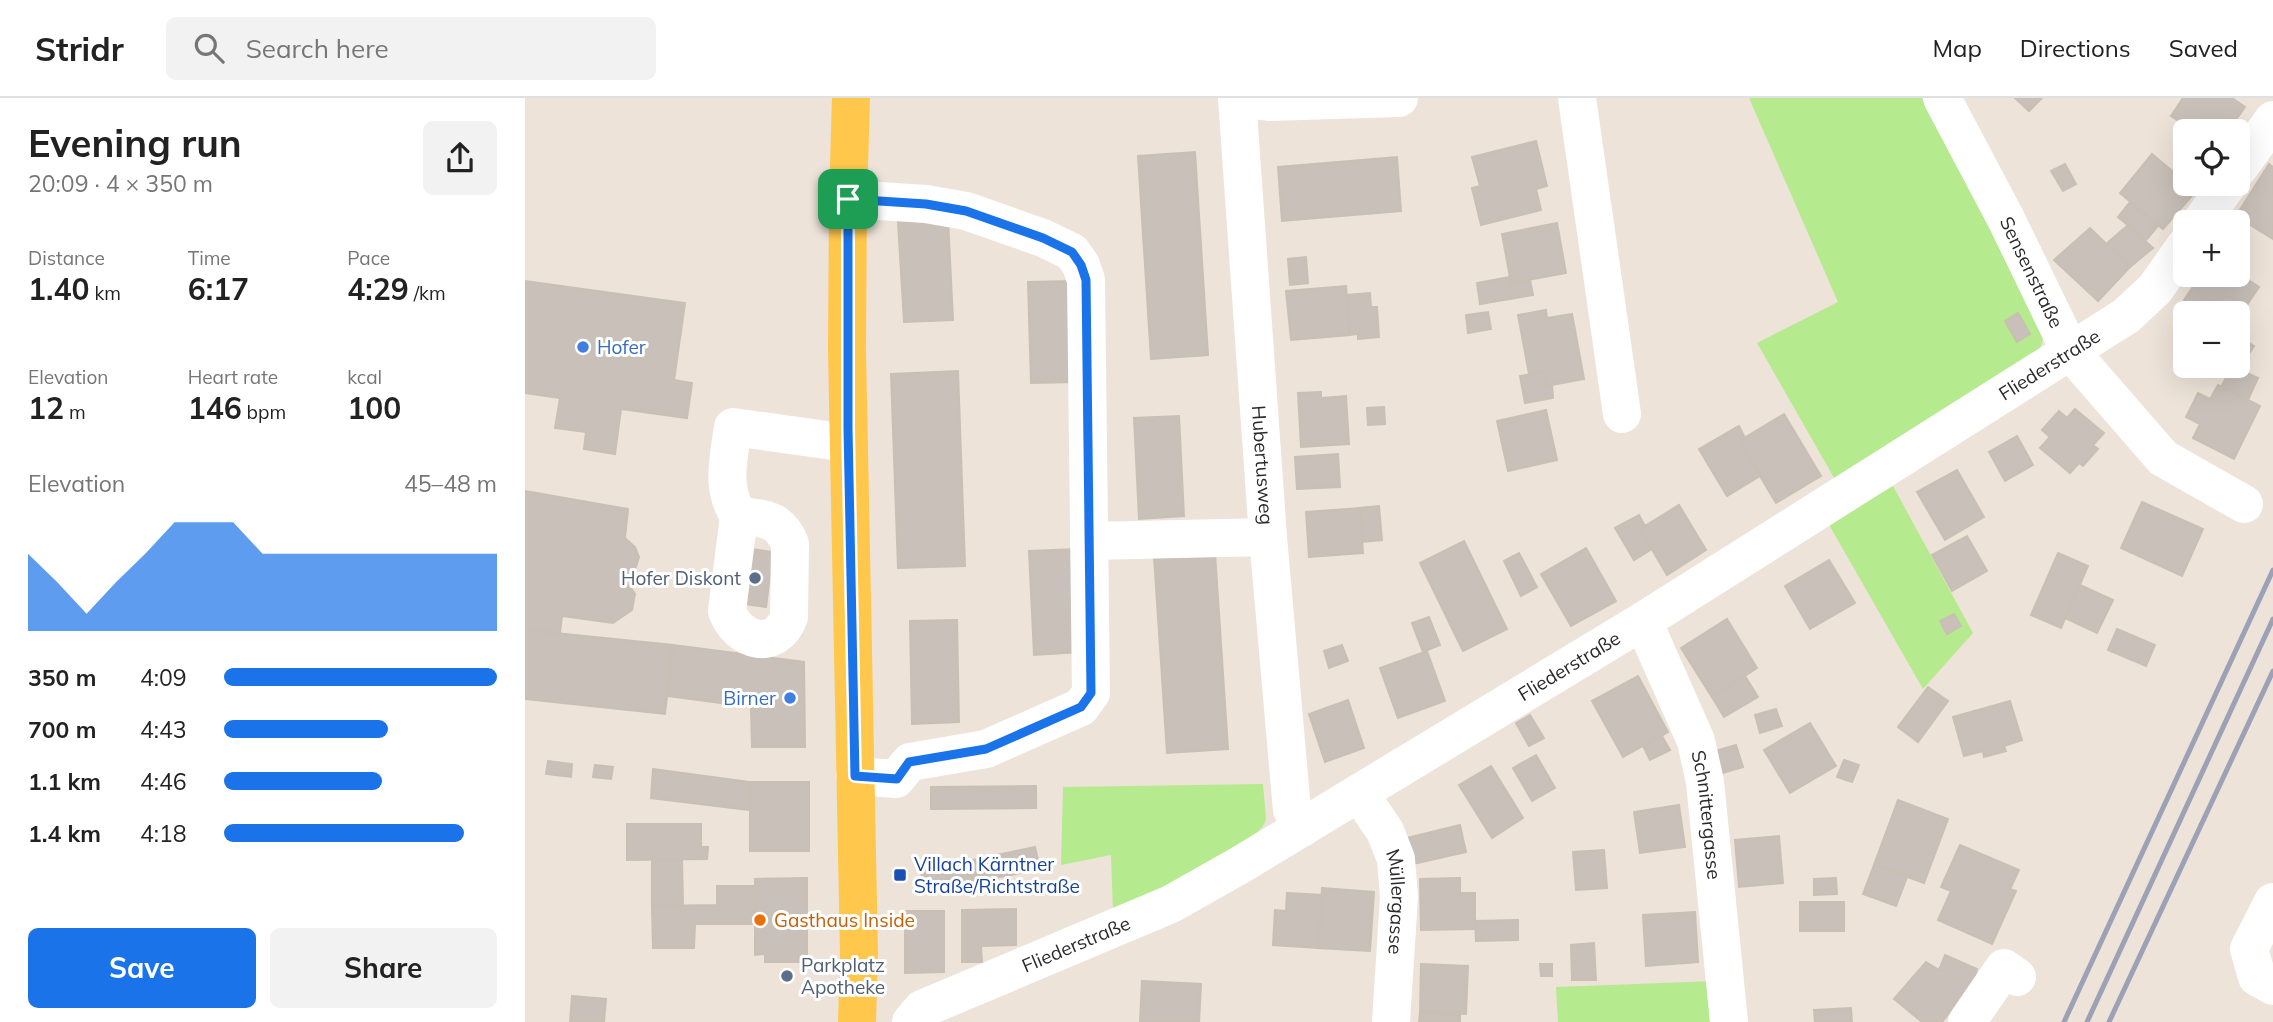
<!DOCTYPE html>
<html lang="en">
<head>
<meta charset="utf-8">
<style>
	body { margin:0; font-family:Mulish,sans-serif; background:#f2f2f2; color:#222; height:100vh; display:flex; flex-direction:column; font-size:26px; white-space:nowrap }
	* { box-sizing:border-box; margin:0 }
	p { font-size:23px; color:#767676 }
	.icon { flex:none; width:38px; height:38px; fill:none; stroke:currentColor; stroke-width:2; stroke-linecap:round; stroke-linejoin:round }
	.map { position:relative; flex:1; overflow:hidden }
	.panel { display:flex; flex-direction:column; background:#fff; width:525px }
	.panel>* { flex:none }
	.tools { position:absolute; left:1648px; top:21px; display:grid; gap:14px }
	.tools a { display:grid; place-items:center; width:77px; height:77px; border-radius:10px; background:#fff; box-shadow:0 7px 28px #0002; font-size:35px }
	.pin { position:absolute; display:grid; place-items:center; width:60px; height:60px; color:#fff; margin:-30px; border-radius:14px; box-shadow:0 4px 10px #0006 }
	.round { display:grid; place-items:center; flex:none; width:74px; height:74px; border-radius:10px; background:#f2f2f2 }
	.headline { display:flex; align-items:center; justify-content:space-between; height:119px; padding:0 28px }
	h1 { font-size:38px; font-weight:700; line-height:52px }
	.figures { display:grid; grid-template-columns:repeat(3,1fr); gap:10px; height:119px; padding:7px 28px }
	.figures div { display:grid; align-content:center }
	.figures b { font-size:30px; font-weight:700 }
	.figures small { font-size:19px; font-weight:400 }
	.figures p { font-size:19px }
	.chart { height:196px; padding:14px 28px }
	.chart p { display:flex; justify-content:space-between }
	.chart svg { width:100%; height:126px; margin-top:7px; fill:#1a73e8; opacity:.7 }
	.button { display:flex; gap:14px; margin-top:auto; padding:14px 28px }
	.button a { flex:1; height:80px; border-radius:10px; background:#1a73e8; color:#fff; font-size:28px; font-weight:700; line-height:80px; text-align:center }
	.button a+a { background:#f2f2f2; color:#222 }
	ul { padding:0 28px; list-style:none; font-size:23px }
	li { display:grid; grid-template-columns:112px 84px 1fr; align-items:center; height:52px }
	li i { height:18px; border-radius:9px; background:#1a73e8 }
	header { display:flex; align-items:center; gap:42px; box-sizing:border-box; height:98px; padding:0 35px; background:#fff; border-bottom:2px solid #e0e0e0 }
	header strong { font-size:33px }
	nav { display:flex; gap:38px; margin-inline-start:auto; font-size:24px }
	.search { width:490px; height:63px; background:#f2f2f2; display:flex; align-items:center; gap:18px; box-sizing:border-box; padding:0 24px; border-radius:10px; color:#767676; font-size:26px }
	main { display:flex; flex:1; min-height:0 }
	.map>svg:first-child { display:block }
	.green { fill:#b6ea8f }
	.building { fill:#c8c0b9; stroke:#c9bfb3; stroke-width:2 }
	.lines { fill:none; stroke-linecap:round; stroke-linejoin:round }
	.minor { stroke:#fff; stroke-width:38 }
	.major { stroke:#ffc74c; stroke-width:38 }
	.rail { stroke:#9ca1b6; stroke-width:5 }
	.route-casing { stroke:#fff; stroke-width:14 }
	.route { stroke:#1a73e8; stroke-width:9 }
	.shop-dot { fill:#3f7fe0; stroke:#fff; stroke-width:2.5 }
	.service-dot { fill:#5c6f8a; stroke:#fff; stroke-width:2.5 }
	.transit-dot { fill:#1a4fb4; stroke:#fff; stroke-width:2.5 }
	.food-dot { fill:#e8710a; stroke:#fff; stroke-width:2.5 }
	.labels { text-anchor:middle; stroke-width:6; stroke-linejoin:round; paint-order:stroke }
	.street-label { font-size:19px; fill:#292929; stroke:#fff }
	.shop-label { font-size:19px; fill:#366cbe; stroke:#fff; text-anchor:start }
	.service-label { font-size:19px; fill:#4e5e75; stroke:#fff; text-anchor:end }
	.transit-label { font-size:19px; fill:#164399; stroke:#fff; text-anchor:start }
	.food-label { font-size:19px; fill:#c56008; stroke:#fff; text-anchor:start }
</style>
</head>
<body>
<header>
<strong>Stridr</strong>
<div class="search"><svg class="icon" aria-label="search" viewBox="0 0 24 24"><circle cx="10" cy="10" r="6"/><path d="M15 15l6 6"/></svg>Search here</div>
<nav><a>Map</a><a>Directions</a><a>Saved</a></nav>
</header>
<main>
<section class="panel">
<div class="headline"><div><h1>Evening run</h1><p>20:09 · 4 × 350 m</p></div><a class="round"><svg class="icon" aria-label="share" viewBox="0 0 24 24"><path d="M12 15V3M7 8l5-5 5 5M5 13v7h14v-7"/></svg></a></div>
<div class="figures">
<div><p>Distance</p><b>1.40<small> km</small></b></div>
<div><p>Time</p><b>6:17</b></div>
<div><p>Pace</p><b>4:29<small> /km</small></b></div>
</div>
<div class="figures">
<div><p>Elevation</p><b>12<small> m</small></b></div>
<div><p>Heart rate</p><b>146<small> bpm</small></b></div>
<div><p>kcal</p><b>100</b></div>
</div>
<div class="chart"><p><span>Elevation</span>45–48 m</p>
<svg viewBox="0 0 160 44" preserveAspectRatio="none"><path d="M0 44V17L10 27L20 38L30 27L40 17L50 6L60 6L70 6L80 17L90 17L100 17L110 17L120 17L130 17L140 17L150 17L160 17V44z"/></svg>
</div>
<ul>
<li><b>350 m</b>4:09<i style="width:100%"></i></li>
<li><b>700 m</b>4:43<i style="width:60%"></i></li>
<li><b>1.1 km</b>4:46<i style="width:58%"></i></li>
<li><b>1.4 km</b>4:18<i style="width:88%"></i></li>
</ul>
<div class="button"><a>Save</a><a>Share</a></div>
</section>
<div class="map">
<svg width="1748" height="924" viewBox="0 0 1748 924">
	<rect width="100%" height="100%" fill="#ede3d9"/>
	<g class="green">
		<path d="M1224,0H1397L1518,219C1521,238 1517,248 1508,264L1312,385L1232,245L1313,204Z"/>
		<polygon points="1368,388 1448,535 1398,591 1303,425"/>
		<path d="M738,686L741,721C736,749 615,800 588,813L586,757L536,767L538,689Z"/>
		<polygon points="1190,883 1193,924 1033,924 1031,889"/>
	</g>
	<g class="building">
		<polygon points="1490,0 1517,0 1504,13"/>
		<polygon points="1658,0 1707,0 1720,9 1703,33 1669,33 1646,18"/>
		<polygon points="1011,43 1022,88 1011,91 1016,112 956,127 947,90 955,88 947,59"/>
		<polygon points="670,54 683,257 626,261 613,58"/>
		<polygon points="1627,56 1671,93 1638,131 1595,95"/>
		<polygon points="872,59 876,113 757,123 753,69"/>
		<polygon points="1540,66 1551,86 1538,93 1526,73"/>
		<polygon points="1744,66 1748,69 1748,141 1711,118"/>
		<polygon points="1605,104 1633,128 1621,142 1593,119"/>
		<polygon points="423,121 428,222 379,224 373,124"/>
		<polygon points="1032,125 1041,175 986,185 977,136"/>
		<polygon points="1603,127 1628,150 1605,169 1581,146"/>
		<polygon points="1565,130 1605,169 1573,203 1529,162"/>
		<polygon points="781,159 783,185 765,187 763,161"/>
		<polygon points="1713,175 1734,189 1713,220 1713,215 1680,215 1659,202 1676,177"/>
		<polygon points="985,179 986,185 1005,182 1008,197 955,206 952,185"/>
		<polygon points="0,183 160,205 149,282 167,285 162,320 96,311 90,356 59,351 61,334 30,330 35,300 0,295"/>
		<polygon points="549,183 552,284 506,285 503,184"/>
		<polygon points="821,188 825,237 766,242 761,193"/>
		<polygon points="845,195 846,209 852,209 854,239 833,241 833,236 825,237 822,197"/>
		<polygon points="1021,212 1022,220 1047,216 1059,281 1021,288 1019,274 1004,276 993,217"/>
		<polygon points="963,214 966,231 943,235 941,217"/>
		<polygon points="1493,215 1505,236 1492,244 1480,223"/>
		<polygon points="1713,238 1729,248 1720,262 1713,258"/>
		<polygon points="1707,268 1733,280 1723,302 1696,289"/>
		<polygon points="433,273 440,468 373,470 366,276"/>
		<polygon points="1019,274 1021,288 1027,287 1028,300 1000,305 995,278"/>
		<polygon points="1693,287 1735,308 1709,361 1668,340 1675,326 1661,319 1673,295 1685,301"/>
		<polygon points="796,294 796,300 821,298 824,346 776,349 773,295"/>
		<polygon points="859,309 860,326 843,327 842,310"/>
		<polygon points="1550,311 1579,335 1568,347 1573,351 1558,368 1554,365 1545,375 1515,350 1525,339 1517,332 1534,313 1542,320"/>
		<polygon points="1021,312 1032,362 983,373 972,323"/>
		<polygon points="1259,316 1296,378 1251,405 1214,343"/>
		<polygon points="654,318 659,418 614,421 609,320"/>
		<polygon points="1214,328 1220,340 1214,343 1235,378 1202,398 1174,351"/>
		<polygon points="1492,338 1508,367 1480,383 1464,354"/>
		<polygon points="813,356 815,389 772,391 770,359"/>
		<polygon points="1432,372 1459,419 1420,442 1392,394"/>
		<polygon points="0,393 103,411 100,440 110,449 114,459 109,475 100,482 110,496 107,512 88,525 37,518 35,535 0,532"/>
		<polygon points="1617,404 1678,431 1657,478 1596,450"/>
		<polygon points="1154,407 1181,452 1142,477 1115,431"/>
		<polygon points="854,408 857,442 838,444 835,410"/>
		<polygon points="835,410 838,455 784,459 781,414"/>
		<polygon points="1114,417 1120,428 1115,431 1127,451 1109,462 1090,430"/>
		<polygon points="1442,438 1462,473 1427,493 1407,457"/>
		<polygon points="939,443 982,531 938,553 895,465"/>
		<polygon points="219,450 248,454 241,509 212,505"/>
		<polygon points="1061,450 1091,503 1046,528 1016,476"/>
		<polygon points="552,451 556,554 509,557 504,453"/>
		<polygon points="690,455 703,651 642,655 629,459"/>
		<polygon points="994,455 1012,489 996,498 979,463"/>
		<polygon points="1533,455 1563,468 1536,530 1506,517"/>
		<polygon points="1304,462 1330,505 1285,531 1260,488"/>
		<polygon points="1555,487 1588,502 1572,535 1540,520"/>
		<polygon points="1429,516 1436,528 1422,536 1415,523"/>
		<polygon points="904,519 915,547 898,554 887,525"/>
		<polygon points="1202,521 1232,570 1187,599 1156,550"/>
		<polygon points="432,522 434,624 387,626 385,523"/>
		<polygon points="1592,531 1630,547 1621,568 1583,552"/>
		<polygon points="0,532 148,547 140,616 0,601"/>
		<polygon points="148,547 279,564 280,649 227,649 226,609 142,598"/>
		<polygon points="817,547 823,563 804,570 799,553"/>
		<polygon points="902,553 920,603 873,620 855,570"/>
		<polygon points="1113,578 1143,634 1098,659 1067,603"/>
		<polygon points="1220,578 1233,599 1199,619 1187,599"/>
		<polygon points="1403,589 1423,603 1393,644 1373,629"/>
		<polygon points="823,602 839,650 800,664 784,616"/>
		<polygon points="1485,603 1497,642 1479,648 1481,653 1459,659 1458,653 1439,658 1428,619"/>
		<polygon points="1251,611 1257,628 1235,635 1230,617"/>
		<polygon points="1005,617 1019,640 1004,648 991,625"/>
		<polygon points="1285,625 1311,668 1265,695 1239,652"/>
		<polygon points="1137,638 1145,652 1125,662 1118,648"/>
		<polygon points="1211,647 1218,669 1194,676 1187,654"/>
		<polygon points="1011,657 1030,690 1007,703 988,670"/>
		<polygon points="1319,662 1334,667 1327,684 1312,679"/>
		<polygon points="23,663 47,666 46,679 21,676"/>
		<polygon points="70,667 88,669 86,681 68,679"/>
		<polygon points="966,668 998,720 967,740 934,687"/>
		<polygon points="128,671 225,684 225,712 126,700"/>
		<rect x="225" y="684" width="59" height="69"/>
		<polygon points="511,688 511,710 406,711 406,689"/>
		<polygon points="1373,702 1423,721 1399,785 1349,767"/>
		<polygon points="1154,707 1160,749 1115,755 1109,714"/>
		<polygon points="102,726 176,726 176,749 183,749 182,761 102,762"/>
		<polygon points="935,727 941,754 888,766 882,740"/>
		<polygon points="1254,738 1258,785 1214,789 1210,742"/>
		<polygon points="1435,747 1494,772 1485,791 1491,793 1467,846 1413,822 1426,793 1416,789"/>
		<polygon points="510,749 515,771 400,794 396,773"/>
		<polygon points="1079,752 1082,790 1051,792 1048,754"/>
		<polygon points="127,762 157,762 158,807 127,808"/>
		<polygon points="1349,767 1382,779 1371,808 1338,796"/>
		<polygon points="282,780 282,864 240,864 240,856 230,857 230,781"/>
		<polygon points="935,780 935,795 950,795 950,831 896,832 895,781"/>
		<polygon points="1311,780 1312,796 1289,797 1289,781"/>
		<polygon points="192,788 230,788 230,826 170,826 169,850 128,850 127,808 192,807"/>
		<polygon points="797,790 849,794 845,853 793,850"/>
		<polygon points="762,795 797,797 793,850 748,847 750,812 761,813"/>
		<rect x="1275" y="804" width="44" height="29"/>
		<polygon points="491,811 491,847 456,848 457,864 437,864 437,812"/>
		<polygon points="380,813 419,813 419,874 380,875"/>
		<polygon points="1170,814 1173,864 1121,868 1118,817"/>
		<polygon points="993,822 993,842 951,843 950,823"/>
		<polygon points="1069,845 1071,882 1047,882 1046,847"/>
		<polygon points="1420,857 1452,871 1444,899 1439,896 1417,924 1397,924 1369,901 1401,864 1414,872"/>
		<polygon points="896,866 943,868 941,916 895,914"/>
		<polygon points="1015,866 1027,866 1027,878 1016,878"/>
		<polygon points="617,883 676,886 674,924 615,924"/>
		<polygon points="47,898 81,901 79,924 45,924"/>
		<polygon points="1326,910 1327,924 1290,924 1289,912"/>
		<polygon points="895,914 935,917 935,924 894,924"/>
	</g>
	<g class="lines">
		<g class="minor">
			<path id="s1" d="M712,0L743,439L767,712L777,730"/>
			<polyline points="714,0 744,4 874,0"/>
			<polyline points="1052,0 1097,316"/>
			<path id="s2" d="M1417,0L1481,121L1545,253L1638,360L1719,406"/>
			<polyline points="1713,71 1748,22"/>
			<polyline points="323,101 401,106 441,113 518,140 547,154 556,167 561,182 566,595 556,609 461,651 385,664 371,681 330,678"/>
			<polyline points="1676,124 1703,86"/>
			<path d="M214,418L202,513C213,544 251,554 264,519L265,446C254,419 239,421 214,418C195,390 204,360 208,329L323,345"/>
			<polyline points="564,443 743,439"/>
			<path id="s3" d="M1118,523L1171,643L1180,684L1204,924"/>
			<path id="s4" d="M834,695L860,733L871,761L874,799L866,924"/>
			<polyline points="1748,804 1724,851 1732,879 1748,888"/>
			<path id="s5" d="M386,924L397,911L646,806L715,767L1118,523L1601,218L1630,191L1661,147"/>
			<polyline points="1442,924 1479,870 1492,879"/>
		</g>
		<polyline class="major" points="326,0 323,101 322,252 334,856 332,924"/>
		<g class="rail">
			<polyline points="1539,924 1748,472"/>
			<polyline points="1562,924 1748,521"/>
			<polyline points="1584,924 1748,573"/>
		</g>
	</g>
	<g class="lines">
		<g class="route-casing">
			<polygon id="route" points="323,101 401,106 441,113 518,140 547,154 556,167 561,182 566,595 556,609 461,651 384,664 372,681 330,678 323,330"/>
		</g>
		<use href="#route" class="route"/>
	</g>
	<g class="shop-dot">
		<circle cx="58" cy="249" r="7"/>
		<circle cx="265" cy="600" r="7"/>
	</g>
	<g class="service-dot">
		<circle cx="230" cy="480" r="7"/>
		<circle cx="262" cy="878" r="7"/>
	</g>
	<rect class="transit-dot" x="368" y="770" width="14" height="14" rx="3.5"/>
	<circle class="food-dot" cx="235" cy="822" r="7"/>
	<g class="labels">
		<g class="street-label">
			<text dy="7" stroke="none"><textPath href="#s2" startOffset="196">Sensenstraße</textPath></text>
			<text dy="7" stroke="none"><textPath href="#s5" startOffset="1318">Fliederstraße</textPath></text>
			<text dy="7" stroke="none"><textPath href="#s1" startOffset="368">Hubertusweg</textPath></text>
			<text dy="7" stroke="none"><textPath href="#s5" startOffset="751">Fliederstraße</textPath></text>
			<text dy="7" stroke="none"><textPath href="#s3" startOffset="206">Schnittergasse</textPath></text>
			<text dy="7" stroke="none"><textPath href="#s4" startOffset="119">Müllergasse</textPath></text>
			<text dy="7" stroke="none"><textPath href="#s5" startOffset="184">Fliederstraße</textPath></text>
		</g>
		<g class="shop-label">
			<text x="72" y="256">Hofer</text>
			<text x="251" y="607" text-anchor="end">Birner</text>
		</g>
		<g class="service-label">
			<text x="216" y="487">Hofer Diskont</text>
			<text x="276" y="874" text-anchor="start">Parkplatz<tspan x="276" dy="22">Apotheke</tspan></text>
		</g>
		<g class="transit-label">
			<text x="389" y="773">Villach Kärntner<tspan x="389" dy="22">Straße/Richtstraße</tspan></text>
		</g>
		<g class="food-label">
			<text x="249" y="829">Gasthaus Inside</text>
		</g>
	</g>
</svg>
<div class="tools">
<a><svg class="icon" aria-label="locate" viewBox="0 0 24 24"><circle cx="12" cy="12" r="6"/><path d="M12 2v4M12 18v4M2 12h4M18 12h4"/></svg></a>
<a>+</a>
<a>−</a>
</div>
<div class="pin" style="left:323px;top:101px;background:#1e9e55"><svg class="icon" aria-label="arrive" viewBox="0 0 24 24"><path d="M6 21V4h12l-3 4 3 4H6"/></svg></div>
</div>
</main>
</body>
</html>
